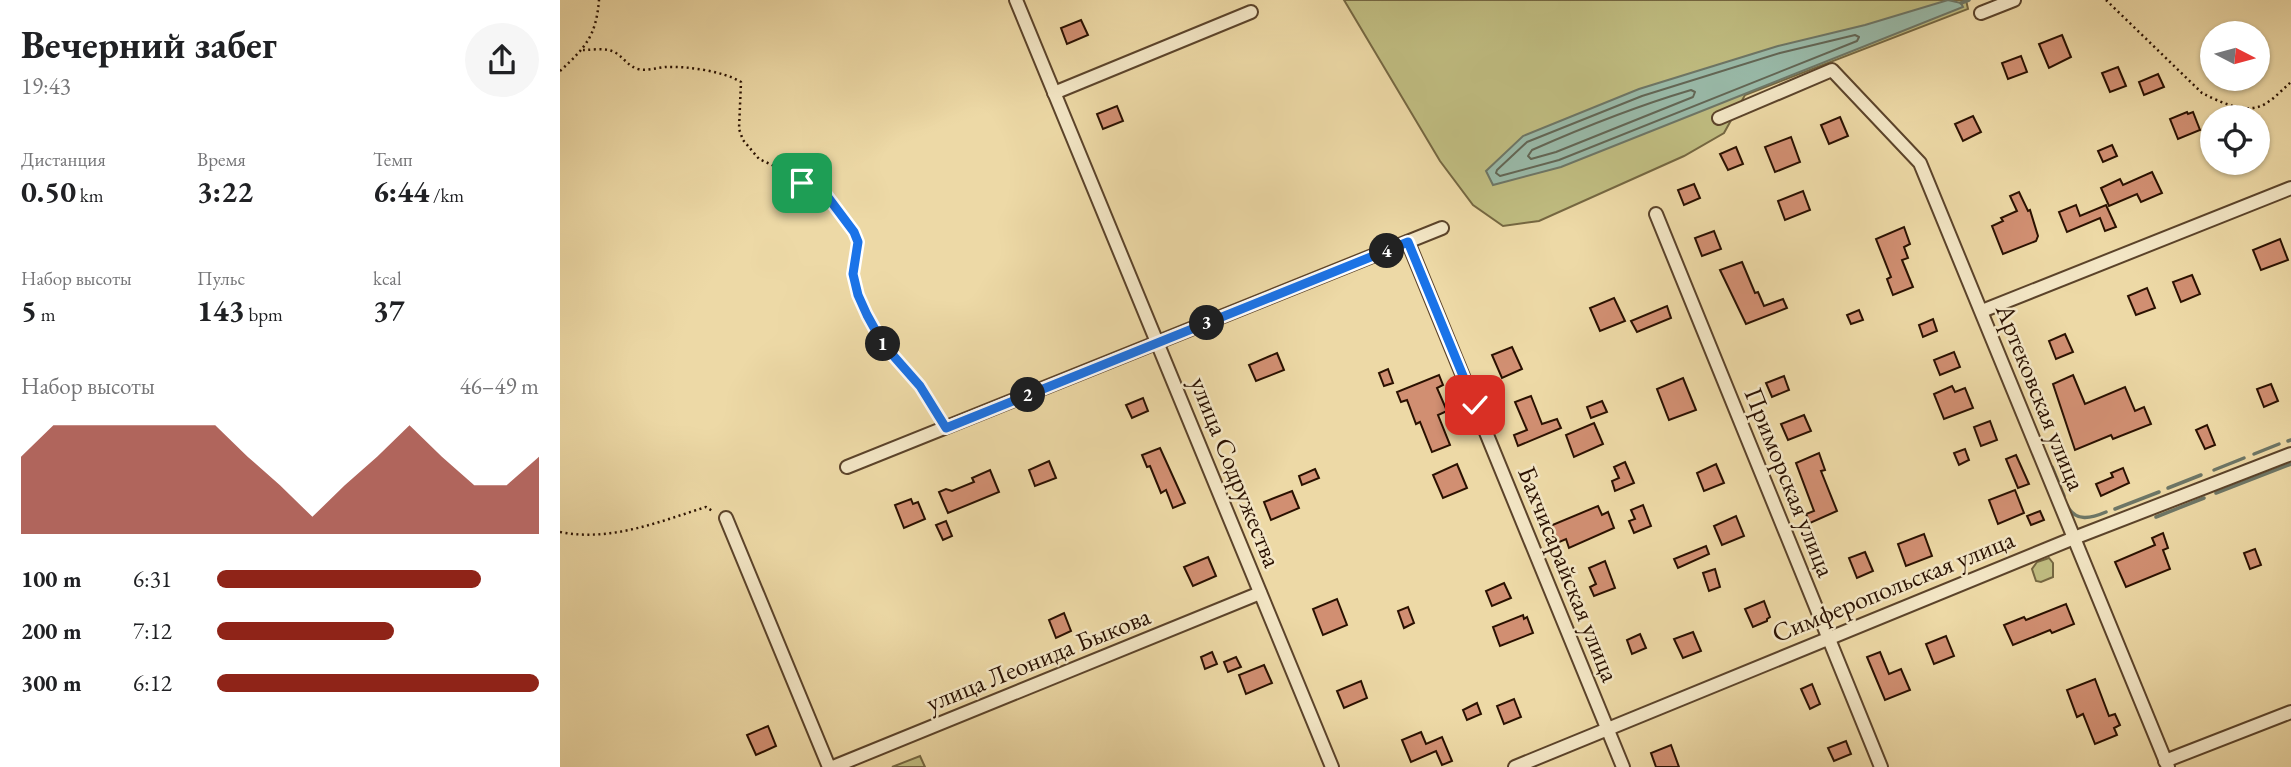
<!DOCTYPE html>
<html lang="ru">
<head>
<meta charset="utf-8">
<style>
	body { margin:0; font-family:"EB Garamond",serif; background:#f6f6f6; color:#202124; height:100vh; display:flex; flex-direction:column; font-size:26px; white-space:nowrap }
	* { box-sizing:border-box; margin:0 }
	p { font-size:23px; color:#757577 }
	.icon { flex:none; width:38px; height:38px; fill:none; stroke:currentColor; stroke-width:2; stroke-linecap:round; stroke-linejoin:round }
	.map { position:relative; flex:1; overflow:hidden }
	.details { display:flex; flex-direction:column; background:#fff; width:560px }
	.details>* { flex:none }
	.needle { width:46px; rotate:96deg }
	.buttons { position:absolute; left:1640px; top:21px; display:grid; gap:14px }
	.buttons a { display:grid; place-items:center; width:70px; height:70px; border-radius:50%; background:#fff; box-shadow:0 2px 5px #0004; font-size:35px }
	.pin { position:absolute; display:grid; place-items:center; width:60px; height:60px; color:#fff; margin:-30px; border-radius:14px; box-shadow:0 4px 10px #0006 }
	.km { position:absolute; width:35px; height:35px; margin:-18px; border-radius:50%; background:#222; color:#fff; font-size:19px; line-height:35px; text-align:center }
	.round { display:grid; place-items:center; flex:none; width:74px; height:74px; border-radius:37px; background:#f6f6f6 }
	.overview { display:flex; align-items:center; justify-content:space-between; height:119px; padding:0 21px }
	h1 { font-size:38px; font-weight:700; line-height:52px }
	.metrics { display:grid; grid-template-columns:repeat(3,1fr); gap:10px; height:119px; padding:7px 21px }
	.metrics div { display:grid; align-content:center }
	.metrics b { font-size:30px; font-weight:700 }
	.metrics small { font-size:19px; font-weight:400 }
	.metrics p { font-size:19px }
	.chart { height:196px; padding:14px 21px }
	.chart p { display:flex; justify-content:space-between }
	.chart svg { width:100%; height:126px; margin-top:7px; fill:#8f2418; opacity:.7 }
	ul { padding:0 21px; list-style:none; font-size:23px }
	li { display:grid; grid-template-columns:112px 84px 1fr; align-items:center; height:52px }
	li i { height:18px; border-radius:9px; background:#8f2418 }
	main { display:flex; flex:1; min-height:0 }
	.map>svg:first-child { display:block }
	.green { fill:#c0bd81; stroke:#756741; stroke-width:2 }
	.water { fill:#99baa9; stroke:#6d7666; stroke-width:2 }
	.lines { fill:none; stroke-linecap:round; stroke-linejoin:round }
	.shore { stroke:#626655; stroke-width:2 }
	.stream { stroke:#6d7666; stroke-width:3.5 }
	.building { fill:#d18f72; stroke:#2a1101; stroke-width:2 }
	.street-casing { stroke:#5b432a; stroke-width:16 }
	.path { stroke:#2a1101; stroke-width:2.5; stroke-dasharray:2 3.5; stroke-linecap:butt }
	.street { stroke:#f3e6c5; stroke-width:12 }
	.route-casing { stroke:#fff; stroke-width:14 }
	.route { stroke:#1a73e8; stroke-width:9 }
	.labels { text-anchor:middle; stroke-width:5; stroke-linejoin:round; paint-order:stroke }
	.street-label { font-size:26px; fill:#2a1101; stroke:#f3e6c5 }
</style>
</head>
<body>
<main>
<section class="details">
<div class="overview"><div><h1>Вечерний забег</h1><p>19:43</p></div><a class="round"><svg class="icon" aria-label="share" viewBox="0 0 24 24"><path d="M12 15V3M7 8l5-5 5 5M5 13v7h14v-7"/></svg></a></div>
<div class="metrics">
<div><p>Дистанция</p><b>0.50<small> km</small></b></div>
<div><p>Время</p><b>3:22</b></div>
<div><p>Темп</p><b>6:44<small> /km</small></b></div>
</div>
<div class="metrics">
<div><p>Набор высоты</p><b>5<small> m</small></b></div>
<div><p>Пульс</p><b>143<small> bpm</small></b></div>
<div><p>kcal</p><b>37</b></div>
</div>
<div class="chart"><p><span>Набор высоты</span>46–49 m</p>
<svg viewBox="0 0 160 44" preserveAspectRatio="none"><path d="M0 44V17L10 6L20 6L30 6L40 6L50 6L60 6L70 17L80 27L90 38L100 27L110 17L120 6L130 17L140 27L150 27L160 17V44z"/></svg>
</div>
<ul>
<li><b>100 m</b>6:31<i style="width:82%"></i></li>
<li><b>200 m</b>7:12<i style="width:55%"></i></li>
<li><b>300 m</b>6:12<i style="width:100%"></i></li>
</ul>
</section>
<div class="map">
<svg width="1731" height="767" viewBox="0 0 1731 767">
	<rect width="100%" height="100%" fill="#edd9a6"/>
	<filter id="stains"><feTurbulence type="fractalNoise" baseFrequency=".00286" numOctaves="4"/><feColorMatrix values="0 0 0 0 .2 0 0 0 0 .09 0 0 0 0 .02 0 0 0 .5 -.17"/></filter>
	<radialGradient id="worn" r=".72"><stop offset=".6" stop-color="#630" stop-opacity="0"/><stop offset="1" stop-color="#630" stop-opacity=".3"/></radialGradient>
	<g class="green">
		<polygon points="784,0 1406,0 1408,9 1185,95 1164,133 1124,156 979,221 943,226 913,205 880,161"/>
		<polygon points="1489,558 1493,563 1493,577 1481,582 1476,581 1472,569 1477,562"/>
		<polygon points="360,756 365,767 332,767"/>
	</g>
	<polygon class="water" points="1388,0 1401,3 1403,7 1001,167 933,185 926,171 963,136 1079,89 1218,46 1305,25"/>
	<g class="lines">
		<g class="shore">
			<polygon points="1295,35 1299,37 1297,41 999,160 940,176 936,173 937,170 967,142 1082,96 1220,53"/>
			<path d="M1131,90L1135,92L1133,97L996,152L971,159L968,156L972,150C1024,127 1077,106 1131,90Z"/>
		</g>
		<g class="stream">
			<polyline points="1401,3 1409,0"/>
			<polyline points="1728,441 1731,440"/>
			<polyline points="1694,454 1719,444"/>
			<polyline points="1492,467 1504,496"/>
			<polyline points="1654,470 1684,458"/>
			<polyline points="1608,488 1641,475"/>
			<polyline points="1656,493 1731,464"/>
			<path d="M1507,505C1515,523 1532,518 1546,512"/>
			<polyline points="1555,509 1599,492"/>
			<polyline points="1596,517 1644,498"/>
		</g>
	</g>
	<g class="building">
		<polygon points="521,20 528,35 507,44 501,28"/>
		<polygon points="1502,35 1511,57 1489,68 1479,44"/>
		<polygon points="1461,56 1467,72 1448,79 1442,63"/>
		<polygon points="1558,67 1566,86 1550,92 1542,73"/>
		<polygon points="1598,74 1604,87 1584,95 1579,82"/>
		<polygon points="557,106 563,121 543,129 537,114"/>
		<polygon points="1627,112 1628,114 1633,112 1640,130 1618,139 1610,119"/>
		<polygon points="1413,116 1421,132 1403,141 1395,124"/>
		<polygon points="1280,117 1288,136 1269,144 1261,125"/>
		<polygon points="1231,137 1240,162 1215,172 1205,147"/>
		<polygon points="1552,145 1557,156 1543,162 1538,151"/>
		<polygon points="1176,147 1183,164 1168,170 1160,154"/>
		<polygon points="1592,172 1602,193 1581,202 1577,194 1549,206 1541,188 1560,179 1563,185"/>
		<polygon points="1134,184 1140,198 1124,205 1118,190"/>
		<polygon points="1243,191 1250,210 1225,220 1218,201"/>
		<polygon points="1459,192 1468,211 1470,210 1478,236 1476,241 1443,254 1432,226 1443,221 1441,218 1457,211 1450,196"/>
		<polygon points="1516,205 1520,216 1546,205 1556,227 1545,231 1540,218 1507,232 1499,212"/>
		<polygon points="1344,227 1350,244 1344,247 1348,258 1342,260 1353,287 1333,295 1327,279 1331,277 1316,239"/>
		<polygon points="1154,231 1161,249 1142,256 1135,238"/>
		<polygon points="1720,239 1728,260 1701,270 1693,250"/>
		<polygon points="1182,262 1195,293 1198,292 1204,306 1223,299 1227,308 1186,324 1160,270"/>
		<polygon points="1632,275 1640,294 1621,302 1613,282"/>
		<polygon points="1587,288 1595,308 1576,315 1568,296"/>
		<polygon points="1054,298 1065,321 1040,331 1030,308"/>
		<polygon points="1107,306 1111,318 1077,332 1071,321"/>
		<polygon points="1299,310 1303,320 1291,324 1287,315"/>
		<polygon points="1373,319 1377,331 1363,337 1359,325"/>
		<polygon points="1505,334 1513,352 1496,359 1489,341"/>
		<polygon points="952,347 962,369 942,378 932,355"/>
		<polygon points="1394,352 1400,367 1380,375 1374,360"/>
		<polygon points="717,353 724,370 696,381 689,365"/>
		<polygon points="828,369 833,383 824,386 819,373"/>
		<polygon points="879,375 883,385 877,388 887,411 878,415 890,445 872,452 860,422 856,424 847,400 841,402 837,392"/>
		<polygon points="1513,375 1525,404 1565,387 1575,411 1584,407 1591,424 1553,439 1551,435 1515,450 1493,384"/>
		<polygon points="1224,376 1229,390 1212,397 1206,383"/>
		<polygon points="1123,378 1136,410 1109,420 1097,389"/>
		<polygon points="1711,384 1718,401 1704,407 1697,389"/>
		<polygon points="1392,386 1395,392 1405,388 1413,408 1384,419 1374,394"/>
		<polygon points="971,396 982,424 997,419 1001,428 958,446 954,435 967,430 955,402"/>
		<polygon points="583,398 588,411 572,418 566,405"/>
		<polygon points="1042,401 1047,412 1031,418 1027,407"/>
		<polygon points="1244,415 1251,431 1228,440 1221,424"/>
		<polygon points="1430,421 1437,440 1421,446 1414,427"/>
		<polygon points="1034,423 1043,444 1014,457 1006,435"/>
		<polygon points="1647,425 1655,445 1645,449 1636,430"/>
		<polygon points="600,448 625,503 613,508 606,490 601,493 590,466 587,467 582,455"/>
		<polygon points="1405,449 1409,460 1399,465 1394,453"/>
		<polygon points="1259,453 1265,470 1261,471 1277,511 1250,523 1246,514 1254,511 1236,463"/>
		<polygon points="1456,455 1469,484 1458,488 1446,459"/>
		<polygon points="489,461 496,478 475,486 469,470"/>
		<polygon points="1065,462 1074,483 1055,491 1052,481 1059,478 1054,467"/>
		<polygon points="897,464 907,488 883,498 873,475"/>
		<polygon points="1156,464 1164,483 1144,491 1137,473"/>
		<polygon points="1563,468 1569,483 1541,496 1536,484 1553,477 1551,473"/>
		<polygon points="755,469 759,478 742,485 739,476"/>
		<polygon points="430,470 439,492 388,513 379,492 386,489 392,491 414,482 412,478"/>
		<polygon points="1455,490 1464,513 1438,524 1429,500"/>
		<polygon points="732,491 739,508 711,520 704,502"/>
		<polygon points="351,499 353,504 358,502 365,519 344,528 335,505"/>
		<polygon points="1083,505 1091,526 1074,533 1069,521 1075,519 1071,510"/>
		<polygon points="1038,506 1042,515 1048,512 1054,528 1009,548 1006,539 997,543 990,526"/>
		<polygon points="1480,511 1484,520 1471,525 1467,516"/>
		<polygon points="1176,516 1184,536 1162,545 1154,526"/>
		<polygon points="386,521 392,536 383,540 376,525"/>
		<polygon points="1603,533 1608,548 1603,550 1610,569 1566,587 1555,562 1595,545 1592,538"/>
		<polygon points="1364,534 1372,556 1346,566 1338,544"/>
		<polygon points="1146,546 1149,554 1118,568 1114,559"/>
		<polygon points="1695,549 1701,565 1690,569 1684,553"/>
		<polygon points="1305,552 1313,571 1297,578 1289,558"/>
		<polygon points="648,557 656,576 633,586 624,567"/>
		<polygon points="1045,561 1055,588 1034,596 1030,587 1036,584 1029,568"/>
		<polygon points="1155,569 1160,587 1149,591 1143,573"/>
		<polygon points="944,583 951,598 932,606 926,591"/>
		<polygon points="777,599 787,625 763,635 753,609"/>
		<polygon points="1204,601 1210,617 1207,619 1207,621 1193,627 1185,609"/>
		<polygon points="1506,604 1514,624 1492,633 1490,630 1453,645 1444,625 1464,617 1466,620"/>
		<polygon points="848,607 854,623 844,628 838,611"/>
		<polygon points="504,613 511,631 496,638 489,620"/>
		<polygon points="963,615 964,619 967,617 973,633 940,646 933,627"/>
		<polygon points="1133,632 1141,651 1123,658 1114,639"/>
		<polygon points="1080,634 1086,648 1072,654 1067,640"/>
		<polygon points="1386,636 1394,656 1374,664 1366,644"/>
		<polygon points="652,652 657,664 645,669 641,657"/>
		<polygon points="1320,652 1329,674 1341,669 1350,690 1325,700 1307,657"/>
		<polygon points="676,657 681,667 668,672 664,662"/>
		<polygon points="704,665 712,683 686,694 679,675"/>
		<polygon points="1535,679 1549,716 1555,714 1560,725 1554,728 1557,735 1535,744 1523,714 1517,717 1507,690"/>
		<polygon points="801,681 807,698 784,708 777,691"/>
		<polygon points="1252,684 1260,704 1250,709 1241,689"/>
		<polygon points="954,699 961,717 944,724 937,706"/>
		<polygon points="917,703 921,714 907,720 903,710"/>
		<polygon points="208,726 216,746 196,755 187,735"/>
		<polygon points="861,732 866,744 882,737 892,761 882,765 876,751 851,762 842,740"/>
		<polygon points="1286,741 1291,754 1274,761 1268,748"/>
		<polygon points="1111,745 1119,767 1096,767 1091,753"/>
	</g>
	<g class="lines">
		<g class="street-casing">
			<g id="street">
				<polyline points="456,0 772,767"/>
				<polyline points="1421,13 1454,0"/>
				<polyline points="494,93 691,12"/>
				<polyline points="1159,118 1272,70 1360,163 1608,767"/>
				<polyline points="1096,214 1321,767"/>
				<polyline points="848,242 1063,767"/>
				<polyline points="1422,311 1731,188"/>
				<polyline points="287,467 882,228"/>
				<polyline points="166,518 269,767"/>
				<polyline points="1605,761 1731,712"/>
				<polyline points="273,767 700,593"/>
				<polyline points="955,767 1514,538 1731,454"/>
			</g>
		</g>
		<g class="path">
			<path d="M1546,0L1642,93C1660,102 1686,115 1705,104C1715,98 1723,89 1731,82"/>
			<path d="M23,50C33,50 46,47 56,53C64,58 68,66 78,69C87,71 96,68 105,67C127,66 163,71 181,82L179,129L183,140L199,159L221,169L242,183L264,192L294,232L298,242L293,273L298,295L307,315L323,344L360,386L380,418"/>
			<path d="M0,71C26,47 36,36 39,0"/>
			<path d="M0,532C51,542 98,522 146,507L154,512"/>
		</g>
		<use href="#street" class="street"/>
	</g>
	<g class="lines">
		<g class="route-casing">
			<polyline id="route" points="242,183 264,192 294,232 298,242 293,274 298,295 307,315 323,344 360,386 386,428 848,242 915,405"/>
		</g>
		<use href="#route" class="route"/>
	</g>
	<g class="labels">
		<g class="street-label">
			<text transform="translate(1481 397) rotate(68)" y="9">Артековская улица</text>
			<text transform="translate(676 472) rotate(68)" y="9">улица Содружества</text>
			<text transform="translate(1230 482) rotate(68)" y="9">Приморская улица</text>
			<text transform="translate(1009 574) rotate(68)" y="9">Бахчисарайская улица</text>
			<text transform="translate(1333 586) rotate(-22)" y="9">Симферопольская улица</text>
			<text transform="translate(478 659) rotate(-22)" y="9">улица Леонида Быкова</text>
		</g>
	</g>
	<rect width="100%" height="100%" filter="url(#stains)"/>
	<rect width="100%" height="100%" fill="url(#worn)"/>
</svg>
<div class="buttons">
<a><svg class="needle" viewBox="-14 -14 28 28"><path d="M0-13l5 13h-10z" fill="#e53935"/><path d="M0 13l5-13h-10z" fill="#757577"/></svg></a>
<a><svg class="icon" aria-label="locate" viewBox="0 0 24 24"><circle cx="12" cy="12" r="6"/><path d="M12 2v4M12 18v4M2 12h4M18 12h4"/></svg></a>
</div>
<div class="pin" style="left:242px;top:183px;background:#1e9e55"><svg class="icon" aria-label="arrive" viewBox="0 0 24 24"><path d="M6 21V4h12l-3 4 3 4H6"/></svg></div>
<div class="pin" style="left:915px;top:405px;background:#d93025"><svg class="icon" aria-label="check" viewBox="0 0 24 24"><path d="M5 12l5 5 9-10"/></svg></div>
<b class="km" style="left:323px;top:344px">1</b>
<b class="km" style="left:468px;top:395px">2</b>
<b class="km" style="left:647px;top:323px">3</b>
<b class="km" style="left:827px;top:251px">4</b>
</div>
</main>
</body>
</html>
